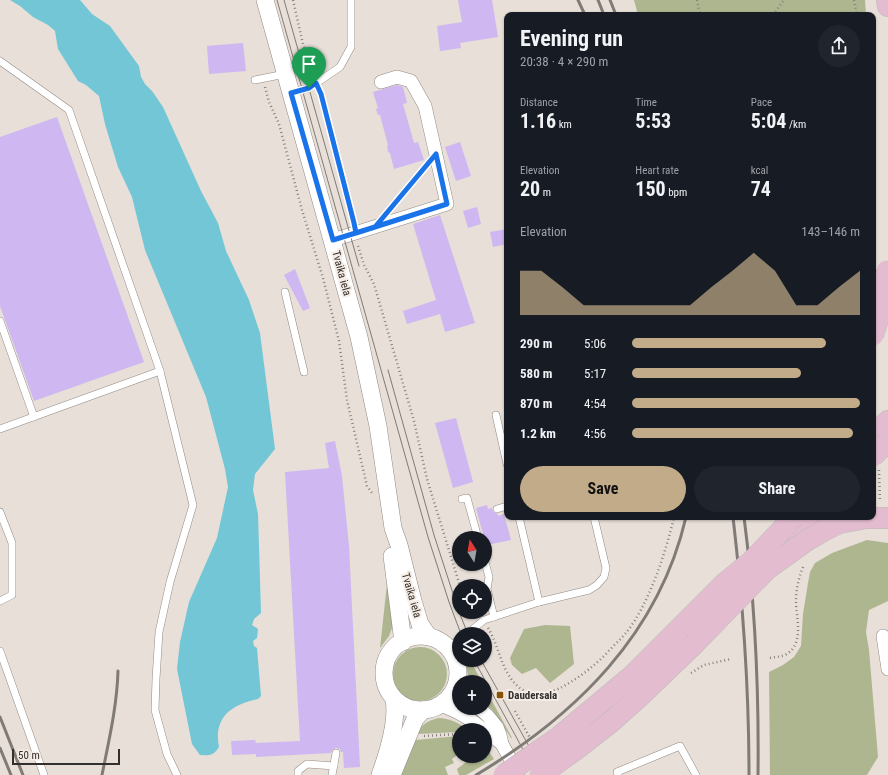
<!DOCTYPE html>
<html lang="en">
<head>
<meta charset="utf-8">
<style>
	body { margin:0; font-family:"Roboto Condensed",sans-serif; background:#20242c; color:#f1f3f6; height:100vh; display:flex; flex-direction:column; font-size:15px; white-space:nowrap }
	* { box-sizing:border-box; margin:0 }
	p { font-size:13px; color:#9ea1a6 }
	.icon { flex:none; width:22px; height:22px; fill:none; stroke:currentColor; stroke-width:2; stroke-linecap:round; stroke-linejoin:round }
	.map { position:relative; flex:1; overflow:hidden }
	.drawer { position:absolute; left:504px; top:12px; width:372px; height:508px; display:flex; flex-direction:column; background:#171b24; border-radius:8px; box-shadow:0 1px 3px #0004 }
	.drawer>* { flex:none }
	.needle { width:26px; rotate:349deg }
	.controls { position:absolute; left:452px; top:531px; display:grid; gap:8px }
	.controls a { display:grid; place-items:center; width:40px; height:40px; border-radius:50%; background:#171b24; box-shadow:0 1px 3px #0004; font-size:20px }
	.scale { position:absolute; left:12px; bottom:10px; width:108px; box-sizing:border-box; padding-left:4px; border:2px solid #322f2c; border-top:0; font-size:11px; line-height:14px; white-space:nowrap; color:#322f2c; -webkit-text-stroke:3px #f5ece5; paint-order:stroke }
	.pin { position:absolute; display:grid; place-items:center; width:34px; height:34px; color:#fff; margin:-41px -17px; border-radius:50% 50% 50% 0; rotate:-45deg; box-shadow:0 0 4px #0007 }
	.pin .icon { rotate:45deg }
	.round { display:grid; place-items:center; flex:none; width:42px; height:42px; border-radius:21px; background:#20242c }
	.overview { display:flex; align-items:center; justify-content:space-between; height:68px; padding:0 16px }
	h1 { font-size:22px; font-weight:700; line-height:30px }
	.figures { display:grid; grid-template-columns:repeat(3,1fr); gap:6px; height:68px; padding:4px 16px }
	.figures div { display:grid; align-content:center }
	.figures b { font-size:20px; font-weight:700 }
	.figures small { font-size:11px; font-weight:400 }
	.figures p { font-size:11px }
	.chart { height:112px; padding:8px 16px }
	.chart p { display:flex; justify-content:space-between }
	.chart svg { width:100%; height:72px; margin-top:4px; fill:#c2ab88; opacity:.7 }
	.cta { display:flex; gap:8px; margin-top:auto; padding:8px 16px }
	.cta a { flex:1; height:46px; border-radius:24px; background:#c2ab88; color:#111; font-size:16px; font-weight:700; line-height:46px; text-align:center }
	.cta a+a { background:#20242c; color:#f1f3f6 }
	ul { padding:0 16px; list-style:none; font-size:13px }
	li { display:grid; grid-template-columns:64px 48px 1fr; align-items:center; height:30px }
	li i { height:10px; border-radius:5px; background:#c2ab88 }
	.map>svg:first-child { display:block }
	.green { fill:#aeb68f }
	.water { fill:#72c6d6 }
	.building { fill:#cfb7f1 }
	.lines { fill:none; stroke-linecap:round; stroke-linejoin:round }
	.service-casing { stroke:#928a84; stroke-width:8 }
	.minor-casing { stroke:#928a84; stroke-width:14 }
	.tertiary-casing { stroke:#928a84; stroke-width:18 }
	.primary-casing { stroke:#bdbcbb; stroke-width:22 }
	.path { stroke:#88827d; stroke-width:2.5; stroke-dasharray:1 3; stroke-linecap:butt }
	.service { stroke:#fff; stroke-width:7 }
	.minor { stroke:#fff; stroke-width:13 }
	.tertiary { stroke:#fff; stroke-width:17 }
	.primary { stroke:#e4bcd0; stroke-width:21 }
	.tram { stroke:#807b76; stroke-width:1 }
	.rail { stroke:#807b76; stroke-width:3 }
	.primary-bridge-casing { stroke:#bdbcbb; stroke-width:22; stroke-linecap:butt }
	.primary-bridge { stroke:#e4bcd0; stroke-width:21 }
	.route-casing { stroke:#fff; stroke-width:8 }
	.route { stroke:#1a73e8; stroke-width:5 }
	.poi-dot { fill:#895302; stroke:#f5ece5; stroke-width:1.5 }
	.labels { text-anchor:middle; stroke-width:4; stroke-linejoin:round; paint-order:stroke }
	.street-label { font-size:11px; fill:#322f2c; stroke:#f5ece5 }
	.poi-label { font-size:11px; font-weight:bold; fill:#322f2c; stroke:#f5ece5; text-anchor:start }
</style>
</head>
<body>
<div class="map">
<svg width="888" height="775" viewBox="0 0 888 775">
	<rect width="100%" height="100%" fill="#e7dfd8"/>
	<g class="green">
		<polygon points="634,0 865,0 866,15 638,15"/>
		<polygon points="867,540 888,543 888,601 869,610 866,632 869,650 878,757 867,775 770,775 769,672 783,665 794,657 801,646 803,614 808,583 810,572 815,563 832,553"/>
		<polygon points="387,584 391,593 389,602 392,614 392,628 389,636 380,648"/>
		<polygon points="545,625 570,626 574,664 550,683 536,668 522,674 512,665 510,658 524,629"/>
		<circle cx="420" cy="674" r="27"/>
		<polygon points="465,660 470,660 482,682 469,682"/>
		<polygon points="485,688 512,738 511,738 497,716 485,702"/>
		<path d="M438,718C449,718 460,723 468,730H459V732L417,734C421,724 428,721 438,718Z"/>
		<polygon points="459,736 459,754 452,759 454,763 445,767 448,775 399,775 415,740"/>
		<polygon points="486,747 494,759 466,775 459,775 457,769 474,756 485,756"/>
	</g>
	<path class="water" d="M10,0H80L92,14L110,26L139,66L141,77L145,84L152,91L163,107L201,191L218,223L226,251L249,300L260,333L275,449L255,474L253,490L258,514L261,613L254,619L252,625L258,629L257,638L253,641L254,646L257,648L261,696L258,699C232,704 213,717 219,747C214,755 210,756 200,755L192,744L177,669L180,642L189,602L217,538L228,487L225,469L206,397L145,250L132,197L118,167L105,124L99,96L86,85L78,81L58,49L55,31L48,25L33,17L20,6Z"/>
	<g class="building">
		<polygon points="458,0 492,0 498,37 460,43 461,48 440,51 437,26 462,22"/>
		<polygon points="243,43 246,71 209,74 207,46"/>
		<polygon points="397,85 403,87 407,103 403,104 414,143 418,142 424,160 394,169 390,153 388,152 387,146 388,145 380,115 378,115 376,109 378,108 373,92"/>
		<polygon points="57,117 144,362 34,401 0,306 0,137"/>
		<polygon points="460,142 471,176 456,181 445,147"/>
		<polygon points="477,207 481,224 468,228 463,211"/>
		<polygon points="440,215 475,323 445,332 440,314 407,324 403,311 436,300 413,224"/>
		<polygon points="507,229 507,244 493,247 490,232"/>
		<polygon points="295,269 310,308 303,311 284,275"/>
		<polygon points="456,418 473,482 453,488 435,423"/>
		<polygon points="335,441 342,476 349,546 360,767 344,768 343,752 341,752 340,749 336,748 332,750 331,753 256,757 256,754 232,755 231,741 255,740 256,743 300,741 285,472 329,468 325,443"/>
		<polygon points="487,505 488,509 492,508 493,512 498,514 498,516 504,514 511,540 486,545 476,508"/>
	</g>
	<g class="lines">
		<g class="service-casing">
			<g id="service">
				<polyline points="0,61 69,110 160,371 193,505 170,582 159,632 156,679 155,710 167,754 177,775"/>
				<polyline points="255,80 285,74"/>
				<polyline points="291,93 309,88 340,67 351,47 351,0"/>
				<polyline points="285,292 304,372"/>
				<polyline points="0,321 34,417"/>
				<polyline points="496,415 507,464"/>
				<polyline points="0,429 160,371"/>
				<polyline points="462,499 467,498 478,538"/>
				<polyline points="497,509 507,506"/>
				<polyline points="0,512 12,543 12,595 0,601"/>
				<polyline points="485,562 489,577 487,589 494,617"/>
				<polyline points="539,602 589,590 597,585 604,577 606,568 594,517"/>
				<polyline points="467,634 484,620 539,602 519,517"/>
				<polyline points="448,648 459,639"/>
				<polyline points="0,651 44,775"/>
				<polyline points="298,775 298,771 307,764 334,766"/>
				<polyline points="332,775 336,753"/>
				<polyline points="618,775 617,772 680,746 696,775"/>
			</g>
		</g>
		<g class="minor-casing">
			<g id="minor">
				<polyline points="333,240 447,204 425,106 411,81 397,77 381,82"/>
				<polyline points="883,636 888,669"/>
				<polyline points="456,684 459,688"/>
				<path d="M440,705C465,713 482,728 502,744"/>
				<polyline points="479,708 488,716 497,727 500,735 502,744 518,773"/>
			</g>
		</g>
		<g class="tertiary-casing">
			<g id="tertiary">
				<polyline points="265,0 359,337 378,426 393,528 399,545 413,601 420,624 429,637"/>
				<polyline points="392,556 403,642"/>
				<circle cx="421" cy="673" r="37"/>
				<path d="M380,775C388,753 398,722 394,699"/>
				<polyline points="392,775 415,719 423,710"/>
			</g>
		</g>
		<g class="primary-casing">
			<g id="primary">
				<polyline points="887,0 888,6"/>
				<polyline points="873,436 888,421"/>
				<polyline points="772,562 790,540 812,517"/>
			</g>
		</g>
		<g class="path">
			<polyline points="293,0 303,44 313,73"/>
			<polyline points="697,0 700,15"/>
			<polyline points="854,0 857,15"/>
			<polyline points="773,15 784,0"/>
			<polyline points="265,87 269,102 279,124 302,210 323,278 339,341 347,400 367,486 372,493"/>
			<polyline points="320,92 354,221"/>
			<polyline points="873,153 873,156"/>
			<polyline points="392,207 425,166"/>
			<polyline points="358,246 364,265 374,284 414,421 427,479 460,586"/>
			<polyline points="879,470 880,501"/>
			<polyline points="468,612 470,619"/>
			<path d="M488,628C500,647 501,674 521,689C533,697 551,693 562,687C579,678 593,667 606,654C612,647 619,641 625,634C648,607 666,552 674,517"/>
			<path d="M770,658C775,657 780,657 785,655C805,645 796,617 796,601C796,589 799,576 804,565"/>
			<polyline points="691,673 704,665 731,659"/>
			<polyline points="515,711 530,738"/>
			<polyline points="424,736 459,734"/>
		</g>
		<use href="#service" class="service"/>
		<use href="#minor" class="minor"/>
		<use href="#tertiary" class="tertiary"/>
		<use href="#primary" class="primary"/>
		<g class="tram">
			<polyline points="277,0 428,537 449,602 461,634"/>
			<polyline points="284,0 359,266"/>
			<polyline points="388,370 434,535 459,612"/>
			<polyline points="459,612 468,634"/>
			<polyline points="474,660 537,775"/>
			<polyline points="481,660 545,775"/>
		</g>
		<g class="rail">
			<polyline points="578,0 585,15"/>
			<polyline points="598,0 604,15"/>
			<polyline points="610,0 616,15"/>
			<path d="M733,517C743,603 749,689 749,775"/>
			<path d="M744,517C755,602 759,689 758,775"/>
			<polyline points="0,717 23,775"/>
			<polyline points="0,748 11,775"/>
			<path d="M102,775C109,740 117,706 118,671"/>
			<path d="M476,775C576,715 659,634 686,517"/>
		</g>
		<g class="primary-bridge-casing">
			<g id="primary-bridge">
				<polyline points="873,335 878,319 887,271"/>
				<polyline points="873,456 888,441"/>
				<polyline points="504,775 559,737 632,676 725,583 752,561 794,517"/>
				<polyline points="540,775 575,750 611,722 640,696 693,645 767,569 806,541 823,531 839,523 866,518 888,518"/>
			</g>
		</g>
		<use href="#primary-bridge" class="primary-bridge"/>
	</g>
	<g class="lines">
		<g class="route-casing">
			<polyline id="route" points="309,88 291,93 333,240 375,227 436,154 447,204 356,233 354,223 321,94 316,83 309,88"/>
		</g>
		<use href="#route" class="route"/>
	</g>
	<rect class="poi-dot" x="496" y="691" width="8" height="8" rx="2"/>
	<g class="labels">
		<g class="street-label">
			<text transform="translate(342 273) rotate(75)" y="4">Tvaika iela</text>
			<text transform="translate(412 595) rotate(74)" y="4">Tvaika iela</text>
		</g>
		<g class="poi-label">
			<text x="508" y="699">Daudersala</text>
		</g>
	</g>
</svg>
<div class="controls">
<a><svg class="needle" viewBox="-14 -14 28 28"><path d="M0-13l5 13h-10z" fill="#e53935"/><path d="M0 13l5-13h-10z" fill="#9ea1a6"/></svg></a>
<a><svg class="icon" aria-label="locate" viewBox="0 0 24 24"><circle cx="12" cy="12" r="6"/><path d="M12 2v4M12 18v4M2 12h4M18 12h4"/></svg></a>
<a><svg class="icon" aria-label="layers" viewBox="0 0 24 24"><path d="M12 4l9 5-9 5-9-5zM3 14l9 5 9-5"/></svg></a>
<a>+</a>
<a>−</a>
</div>
<div class="scale">50 m</div>
<div class="pin" style="left:309px;top:88px;background:#1e9e55"><svg class="icon" aria-label="arrive" viewBox="0 0 24 24"><path d="M6 21V4h12l-3 4 3 4H6"/></svg></div>
<section class="drawer">
<div class="overview"><div><h1>Evening run</h1><p>20:38 · 4 × 290 m</p></div><a class="round"><svg class="icon" aria-label="share" viewBox="0 0 24 24"><path d="M12 15V3M7 8l5-5 5 5M5 13v7h14v-7"/></svg></a></div>
<div class="figures">
<div><p>Distance</p><b>1.16<small> km</small></b></div>
<div><p>Time</p><b>5:53</b></div>
<div><p>Pace</p><b>5:04<small> /km</small></b></div>
</div>
<div class="figures">
<div><p>Elevation</p><b>20<small> m</small></b></div>
<div><p>Heart rate</p><b>150<small> bpm</small></b></div>
<div><p>kcal</p><b>74</b></div>
</div>
<div class="chart"><p><span>Elevation</span>143–146 m</p>
<svg viewBox="0 0 160 44" preserveAspectRatio="none"><path d="M0 44V17L10 17L20 27L30 38L40 38L50 38L60 38L70 38L80 38L90 27L100 17L110 6L120 17L130 38L140 38L150 27L160 17V44z"/></svg>
</div>
<ul>
<li><b>290 m</b>5:06<i style="width:85%"></i></li>
<li><b>580 m</b>5:17<i style="width:74%"></i></li>
<li><b>870 m</b>4:54<i style="width:100%"></i></li>
<li><b>1.2 km</b>4:56<i style="width:97%"></i></li>
</ul>
<div class="cta"><a>Save</a><a>Share</a></div>
</section>
</div>
</body>
</html>
